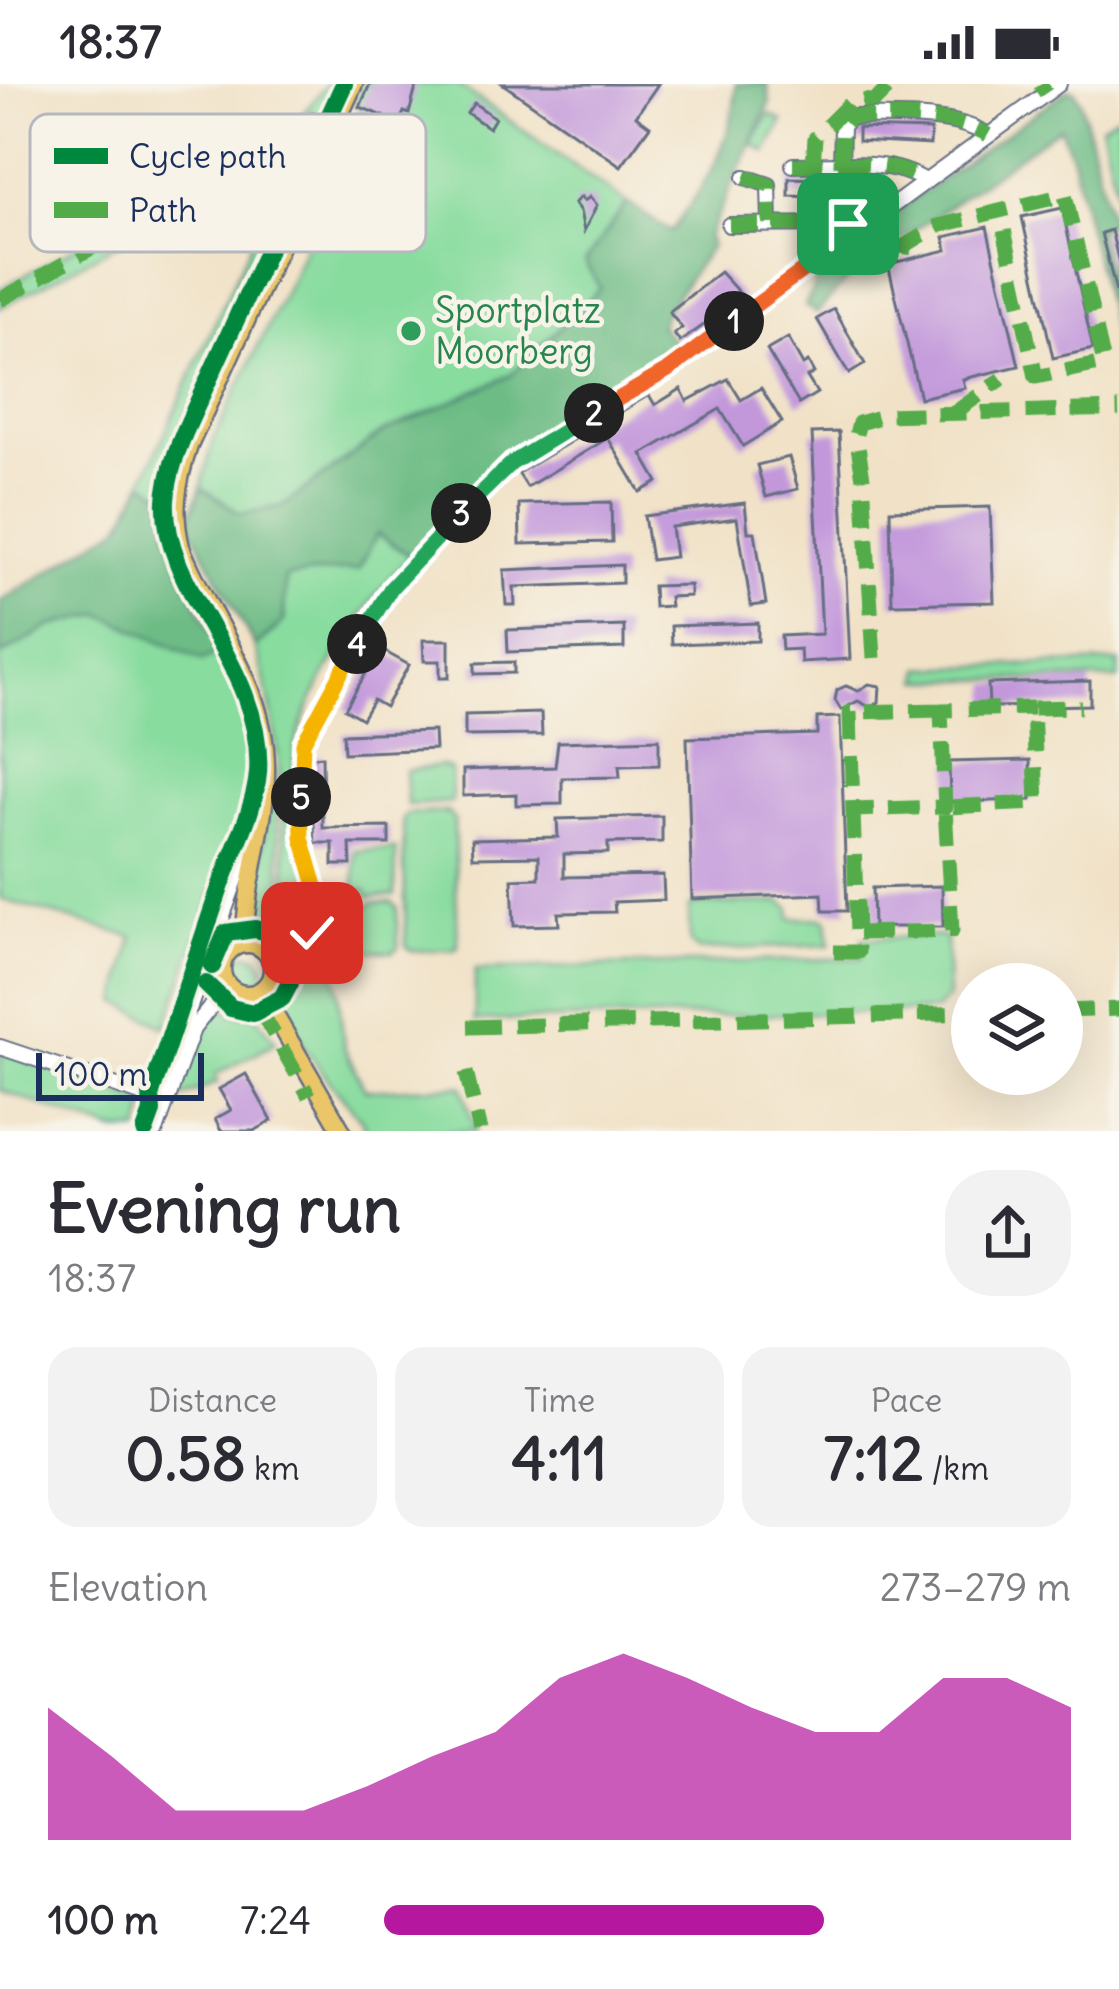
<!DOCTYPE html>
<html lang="en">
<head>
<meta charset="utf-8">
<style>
	body { margin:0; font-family:Delius,sans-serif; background:#f2f2f3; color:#2b2b33; height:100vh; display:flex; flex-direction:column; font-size:45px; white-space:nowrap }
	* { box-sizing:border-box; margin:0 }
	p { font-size:39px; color:#7c7c81 }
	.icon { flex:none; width:66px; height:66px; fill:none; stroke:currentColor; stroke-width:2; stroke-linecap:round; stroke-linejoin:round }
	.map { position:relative; height:1047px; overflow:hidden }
	.details { display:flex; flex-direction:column; background:#fff; flex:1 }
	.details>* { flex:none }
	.buttons { position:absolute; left:951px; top:879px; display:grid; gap:24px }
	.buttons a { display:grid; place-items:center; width:132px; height:132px; border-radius:50%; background:#fff; box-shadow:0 12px 48px #0002; font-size:60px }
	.scale { position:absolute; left:36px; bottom:30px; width:168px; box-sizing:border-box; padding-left:12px; border:6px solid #1b2f5e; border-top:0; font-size:33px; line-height:42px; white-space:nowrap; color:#1b2f5e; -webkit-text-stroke:9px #f7f3e8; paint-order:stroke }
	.pin { position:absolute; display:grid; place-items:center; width:102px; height:102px; color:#fff; margin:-51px; border-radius:24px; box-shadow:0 6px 18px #0006 }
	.km { position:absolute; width:60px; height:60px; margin:-30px; border-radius:50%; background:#222; color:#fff; font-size:33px; line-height:60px; text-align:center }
	.round { display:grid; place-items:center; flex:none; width:126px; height:126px; border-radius:48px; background:#f2f2f3 }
	.headline { display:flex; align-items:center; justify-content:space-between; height:204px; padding:0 48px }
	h1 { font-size:66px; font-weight:700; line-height:90px }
	.figures { display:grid; grid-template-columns:repeat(3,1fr); gap:18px; height:204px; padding:12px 48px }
	.figures div { display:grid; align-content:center; border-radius:30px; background:#f2f2f3; text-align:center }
	.figures b { font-size:60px; font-weight:700 }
	.figures small { font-size:33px; font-weight:400 }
	.figures p { font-size:33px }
	.chart { height:336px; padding:24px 48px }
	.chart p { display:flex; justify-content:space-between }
	.chart svg { width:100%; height:216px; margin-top:12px; fill:#b5179e; opacity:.7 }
	ul { padding:0 48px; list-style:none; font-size:39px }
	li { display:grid; grid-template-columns:192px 144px 1fr; align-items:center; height:90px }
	li i { height:30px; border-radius:15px; background:#b5179e }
	.status { display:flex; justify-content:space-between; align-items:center; height:84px; padding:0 60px; background:#fff; direction:ltr }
	.status svg { height:33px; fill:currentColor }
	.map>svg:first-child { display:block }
	.green { fill:#87dc9e; stroke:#51867e; stroke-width:3 }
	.forest { fill:#6dbc85; stroke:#447672; stroke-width:3 }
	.building { fill:#c298db }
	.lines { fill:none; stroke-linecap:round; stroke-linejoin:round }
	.minor-casing { stroke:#666e83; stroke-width:18 }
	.major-casing { stroke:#666e83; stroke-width:21 }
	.minor { stroke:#fff; stroke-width:14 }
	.major { stroke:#ebc669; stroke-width:16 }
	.quiet { stroke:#52ab49; stroke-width:15; stroke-dasharray:30 15; stroke-linecap:butt }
	.cycleway-casing { stroke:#f7f3e8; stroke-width:26 }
	.cycleway { stroke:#00873e; stroke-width:18 }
	.split-1-casing { stroke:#fff; stroke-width:24 }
	.split-2-casing { stroke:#fff; stroke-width:24 }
	.split-3-casing { stroke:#fff; stroke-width:24 }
	.split-4-casing { stroke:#fff; stroke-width:24 }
	.split-5-casing { stroke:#fff; stroke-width:24 }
	.split-6-casing { stroke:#fff; stroke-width:24 }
	.split-1 { stroke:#f0652b; stroke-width:15 }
	.split-2 { stroke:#f0652b; stroke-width:15 }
	.split-3 { stroke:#22a559; stroke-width:15 }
	.split-4 { stroke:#22a559; stroke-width:15 }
	.split-5 { stroke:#f5b400; stroke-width:15 }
	.split-6 { stroke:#f5b400; stroke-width:15 }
	.leisure-dot { fill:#2e9e5b; stroke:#f7f3e8; stroke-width:4.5 }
	.labels { text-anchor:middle; stroke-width:9; stroke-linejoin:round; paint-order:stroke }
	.leisure-label { font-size:36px; fill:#27864d; stroke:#f7f3e8; text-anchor:start }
	.key { fill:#f7f3e8; stroke:#b5b8bf; stroke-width:3 }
	.key-label { font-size:33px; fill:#1b2f5e }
</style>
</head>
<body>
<div class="status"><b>18:37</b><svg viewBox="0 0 49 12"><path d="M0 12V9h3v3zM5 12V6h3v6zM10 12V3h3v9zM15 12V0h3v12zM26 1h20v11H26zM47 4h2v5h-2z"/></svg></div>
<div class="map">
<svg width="1119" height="1047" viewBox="0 0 1119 1047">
	<rect width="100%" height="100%" fill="#f7f3e8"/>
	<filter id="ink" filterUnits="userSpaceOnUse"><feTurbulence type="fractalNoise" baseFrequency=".00833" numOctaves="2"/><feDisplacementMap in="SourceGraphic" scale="24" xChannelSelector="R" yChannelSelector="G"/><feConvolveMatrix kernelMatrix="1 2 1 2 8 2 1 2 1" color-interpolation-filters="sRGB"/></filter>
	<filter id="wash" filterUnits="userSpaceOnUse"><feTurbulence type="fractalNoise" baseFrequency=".004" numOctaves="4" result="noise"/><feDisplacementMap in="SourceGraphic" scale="48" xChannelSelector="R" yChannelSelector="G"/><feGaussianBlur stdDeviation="2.7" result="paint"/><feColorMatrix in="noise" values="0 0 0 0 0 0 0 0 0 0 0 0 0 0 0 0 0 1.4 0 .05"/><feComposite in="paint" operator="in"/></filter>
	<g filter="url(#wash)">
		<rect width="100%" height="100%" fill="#f1e2c7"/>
		<g class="green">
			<polygon points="326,0 340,0 326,31 306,28 306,41 315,40 319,46 172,363 162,409 143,398 292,69 279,62 122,157 0,224 0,205 281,48 306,27"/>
			<polygon points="363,0 457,0 627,119 585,178 601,204 511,291 382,349 283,423 241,430 201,403 214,354 292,193 362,27 354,20"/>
			<polygon points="769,30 783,37 766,68 752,60"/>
			<polygon points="1119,30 1119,120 1101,41"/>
			<path d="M377,450L411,472C370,509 309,607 296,661C292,675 294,693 294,708C295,755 340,834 285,862L278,852L289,839C283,745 284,653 255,563L284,537L285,492L359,485Z"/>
			<path d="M101,530L203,576L222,568C241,609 252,650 253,695L166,943L118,918L133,853L0,815V572L51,542Z"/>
			<polygon points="1119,578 1119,595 920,596 922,584"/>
			<polygon points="441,682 451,686 452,718 407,721 405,687"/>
			<polygon points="273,684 284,829 283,838 273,847 257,843 255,829"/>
			<polygon points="447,728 454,736 458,863 454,866 411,867 406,861 403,735 406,730"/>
			<polygon points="396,765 395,811 369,813 365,806 355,806 355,767"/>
			<polygon points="392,818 397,823 398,863 393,868 366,867 366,825 372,819"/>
			<polygon points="781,818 790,824 791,835 822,834 827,837 830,861 698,866 690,859 689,824 693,821"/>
			<polygon points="941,852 946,855 948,914 935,927 475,937 475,886 862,874 862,855"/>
			<path d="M308,868L336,875L337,883L331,887L337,896L344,963L365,1006L462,1002L476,1047H362L364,1039C336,1004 296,963 287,918C285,907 294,894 293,881Z"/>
			<circle cx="248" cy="886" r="16"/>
			<path d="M222,922L232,930L256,931L276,958L215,991L218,998L174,1017C185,983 194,946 222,922Z"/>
			<polygon points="1,968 147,1019 140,1047 113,1047 0,1006"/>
		</g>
		<g class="forest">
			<path d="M736,0H767L770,18L708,153L711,162L666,226L660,242L683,268L501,381L411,472L377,450L359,485L285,493L284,537L255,563L188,438L201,403L241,430L283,422L382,349L511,291L600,204L585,178L627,119L671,148C704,101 734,60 736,0Z"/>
			<polygon points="1069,5 1075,7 1081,18 1111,139 1097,147 1119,239 1119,275 1072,74 1060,43 849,193 817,229 805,222 816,199 811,188"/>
			<path d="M143,398L162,409C166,469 195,515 222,568L203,576L101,530L51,542L0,572V518L121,442Z"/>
		</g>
		<g id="blocks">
			<g class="building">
				<polygon points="370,0 417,0 409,30 404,28 396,46 380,39 383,32 360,23"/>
				<polygon points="503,0 658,0 636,32 650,42 621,82"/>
				<polygon points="474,19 495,34 489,44 467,29"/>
				<polygon points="858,44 931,46 930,61 858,57"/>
				<polygon points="789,94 864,96 863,114 789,112"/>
				<polygon points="581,113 584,117 590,113 597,121 584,147 580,127 574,119"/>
				<polygon points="1062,124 1093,265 1053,274 1022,133"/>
				<polygon points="987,143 1019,282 963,295 965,304 920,314 888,180 947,166 944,153"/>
				<polygon points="1111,146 1119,179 1119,208 1116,208 1101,149"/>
				<polygon points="720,188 743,213 680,258 674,250 682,244 669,228"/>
				<polygon points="834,225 865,280 849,290 817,235"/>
				<polygon points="788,254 803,281 808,278 814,289 807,293 817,309 799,320 767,266"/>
				<polygon points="728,295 741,316 761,304 782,338 743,362 720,325 642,370 658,398 640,408 608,354 527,403 518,389 649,311 655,321 681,305 687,317"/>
				<polygon points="839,348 850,575 801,578 800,565 782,566 781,552 822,550 812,349"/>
				<polygon points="789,373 798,405 766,413 757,381"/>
				<polygon points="611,418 612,458 520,460 519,420"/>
				<polygon points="745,419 748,448 755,448 766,520 751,522 737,434 671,443 675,473 651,476 644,432"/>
				<polygon points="990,423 994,518 892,520 890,426"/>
				<polygon points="622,481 622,499 514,503 515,521 506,521 504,486"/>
				<polygon points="690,501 690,512 669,513 670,522 654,523 653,502"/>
				<polygon points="758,539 758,557 672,560 671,542"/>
				<polygon points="624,542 624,564 508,568 507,546"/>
				<polygon points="423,556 449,556 449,594 440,594 440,577 424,577"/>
				<polygon points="380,565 409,581 385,623 373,616 362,635 345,625"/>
				<polygon points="514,578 514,589 475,590 475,579"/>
				<polygon points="1090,597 1090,621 989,623 988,600"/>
				<polygon points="869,600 880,602 879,618 870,623 858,617 841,626 835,616 837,606 846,602 858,607"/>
				<polygon points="541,629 542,651 465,652 465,631"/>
				<polygon points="840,633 847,827 823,827 822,810 692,815 687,654 817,650 817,634"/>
				<polygon points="434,647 435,665 344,669 343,650"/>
				<polygon points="659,655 659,681 619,682 620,693 562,694 562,720 516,721 516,710 463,712 463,686 555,683 558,658"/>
				<polygon points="322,672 323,744 389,743 389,760 350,760 351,781 333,781 333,759 315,759 311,683 312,673"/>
				<polygon points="1030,676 1031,716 950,718 949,678"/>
				<polygon points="662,732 662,758 608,759 608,769 564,770 564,793 663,791 664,816 614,818 615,828 558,829 559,841 514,842 512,795 539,794 539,772 473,773 472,755 558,753 557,735"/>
				<polygon points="942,802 943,843 873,843 872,804"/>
				<polygon points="333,808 350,808 351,855 334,856"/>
				<polygon points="246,990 272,1037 254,1047 221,1047 215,1035 231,1026 219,1005"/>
			</g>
		</g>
	</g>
	<g filter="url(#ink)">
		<use href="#blocks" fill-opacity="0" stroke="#666e83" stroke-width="3"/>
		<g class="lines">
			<g class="minor-casing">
				<g id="minor">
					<path d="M793,81C833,81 890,74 925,97"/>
					<path d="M841,82L842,42L851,33C893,33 951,29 988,51"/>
					<polyline points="745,93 769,101 770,140"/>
					<polyline points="729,141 848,140 859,145"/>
					<path d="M271,878C346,846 309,810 302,753C298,722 298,689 303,659L391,504L512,379L670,285L1059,0"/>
					<polyline points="0,963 165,1018"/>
					<polyline points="180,976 179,953 261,726"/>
					<polyline points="156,1047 193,945 228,901"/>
				</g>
			</g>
			<g class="major-casing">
				<g id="major">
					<circle cx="247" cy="885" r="25"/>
					<path d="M245,860C244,801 266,745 266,686C267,600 211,539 181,463C172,427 177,398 189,362L354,0"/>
					<polyline points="261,907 342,1047"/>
				</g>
			</g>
			<use href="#minor" class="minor"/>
			<use href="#major" class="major"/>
			<g class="quiet">
				<polyline points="1040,0 1046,9"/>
				<path d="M793,81C833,81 890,74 925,97"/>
				<polyline points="813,81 815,54 853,16 875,17 892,0"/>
				<path d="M841,82L842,42L851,33C893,33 951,29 988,51"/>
				<polyline points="745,93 769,101 770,140"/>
				<polyline points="729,141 848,140 859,145"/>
				<polyline points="903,170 904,162 938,142 1065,111 1104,279 1036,293 1000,127"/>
				<polyline points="0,216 275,60 308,33 327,39"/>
				<polyline points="954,329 1002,295"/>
				<polyline points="874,574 863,394 856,350 859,339 886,331 1119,325"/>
				<polyline points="941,626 850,628 853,726 945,723 941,626 1033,624"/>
				<polyline points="853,726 857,849"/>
				<polyline points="834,868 858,868 857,849 952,847 945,723 1037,719 1033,624 1081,623"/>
				<polyline points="256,927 267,938 309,1012"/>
				<polyline points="1062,927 1119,925"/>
				<polyline points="468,943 972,929"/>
				<polyline points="466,988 480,1047"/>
			</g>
			<g class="cycleway-casing">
				<g id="cycleway">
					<polyline points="206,900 231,924 253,929 282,914 290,899 290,885 282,863 271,849 255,845 226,849 212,882"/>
					<path d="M145,1047L152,1028L151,1009C175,940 197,870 221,801C233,766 255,726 258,689C265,582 161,507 166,416C168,389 178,362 189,338L344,0"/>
				</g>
			</g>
			<use href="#cycleway" class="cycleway"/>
		</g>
	</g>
	<g class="lines" filter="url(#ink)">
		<g class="split-1-casing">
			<polyline id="split-1" points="734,237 859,145 848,140"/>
		</g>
		<g class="split-2-casing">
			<polyline id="split-2" points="594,329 670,285 734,237"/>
		</g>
		<g class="split-3-casing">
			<polyline id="split-3" points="461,429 512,379 594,329"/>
		</g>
		<g class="split-4-casing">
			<polyline id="split-4" points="357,560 391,504 461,429"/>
		</g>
		<g class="split-5-casing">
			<polyline id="split-5" points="301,713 303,659 357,560"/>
		</g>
		<g class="split-6-casing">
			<polyline id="split-6" points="301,713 302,754 319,812 312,849"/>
		</g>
		<use href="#split-1" class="split-1"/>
		<use href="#split-2" class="split-2"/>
		<use href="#split-3" class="split-3"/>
		<use href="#split-4" class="split-4"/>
		<use href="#split-5" class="split-5"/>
		<use href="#split-6" class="split-6"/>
	</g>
	<circle class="leisure-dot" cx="411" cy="247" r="12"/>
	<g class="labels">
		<g class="leisure-label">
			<text x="435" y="239">Sportplatz<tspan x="435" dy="41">Moorberg</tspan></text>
		</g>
	</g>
	<rect x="30" y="30" width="396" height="138" rx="18" class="key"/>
	<rect x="54" y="64" width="54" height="16" fill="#00873e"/>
	<rect x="54" y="118" width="54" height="16" fill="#52ab49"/>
	<g class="key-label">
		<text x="129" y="84">Cycle path</text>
		<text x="129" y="138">Path</text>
	</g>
</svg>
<div class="buttons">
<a><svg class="icon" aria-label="layers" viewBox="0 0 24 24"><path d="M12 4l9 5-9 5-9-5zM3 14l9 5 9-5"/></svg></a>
</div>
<div class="scale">100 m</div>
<div class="pin" style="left:848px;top:140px;background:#1e9e55"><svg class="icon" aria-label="arrive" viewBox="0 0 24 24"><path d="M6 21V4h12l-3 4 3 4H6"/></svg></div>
<div class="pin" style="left:312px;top:849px;background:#d93025"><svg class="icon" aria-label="check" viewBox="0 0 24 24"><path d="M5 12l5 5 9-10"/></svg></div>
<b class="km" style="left:734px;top:237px">1</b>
<b class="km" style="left:594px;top:329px">2</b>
<b class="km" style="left:461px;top:429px">3</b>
<b class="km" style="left:357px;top:560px">4</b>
<b class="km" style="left:301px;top:713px">5</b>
</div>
<section class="details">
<div class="headline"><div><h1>Evening run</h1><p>18:37</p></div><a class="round"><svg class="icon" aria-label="share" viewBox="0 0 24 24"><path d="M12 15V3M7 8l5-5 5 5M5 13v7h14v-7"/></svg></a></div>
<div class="figures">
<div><p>Distance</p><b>0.58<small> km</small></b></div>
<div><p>Time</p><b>4:11</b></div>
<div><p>Pace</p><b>7:12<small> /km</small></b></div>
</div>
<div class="chart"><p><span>Elevation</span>273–279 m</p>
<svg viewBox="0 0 160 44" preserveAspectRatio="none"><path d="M0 44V17L10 27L20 38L30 38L40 38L50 33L60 27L70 22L80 11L90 6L100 11L110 17L120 22L130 22L140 11L150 11L160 17V44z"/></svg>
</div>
<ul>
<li><b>100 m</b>7:24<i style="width:64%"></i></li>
</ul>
</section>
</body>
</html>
